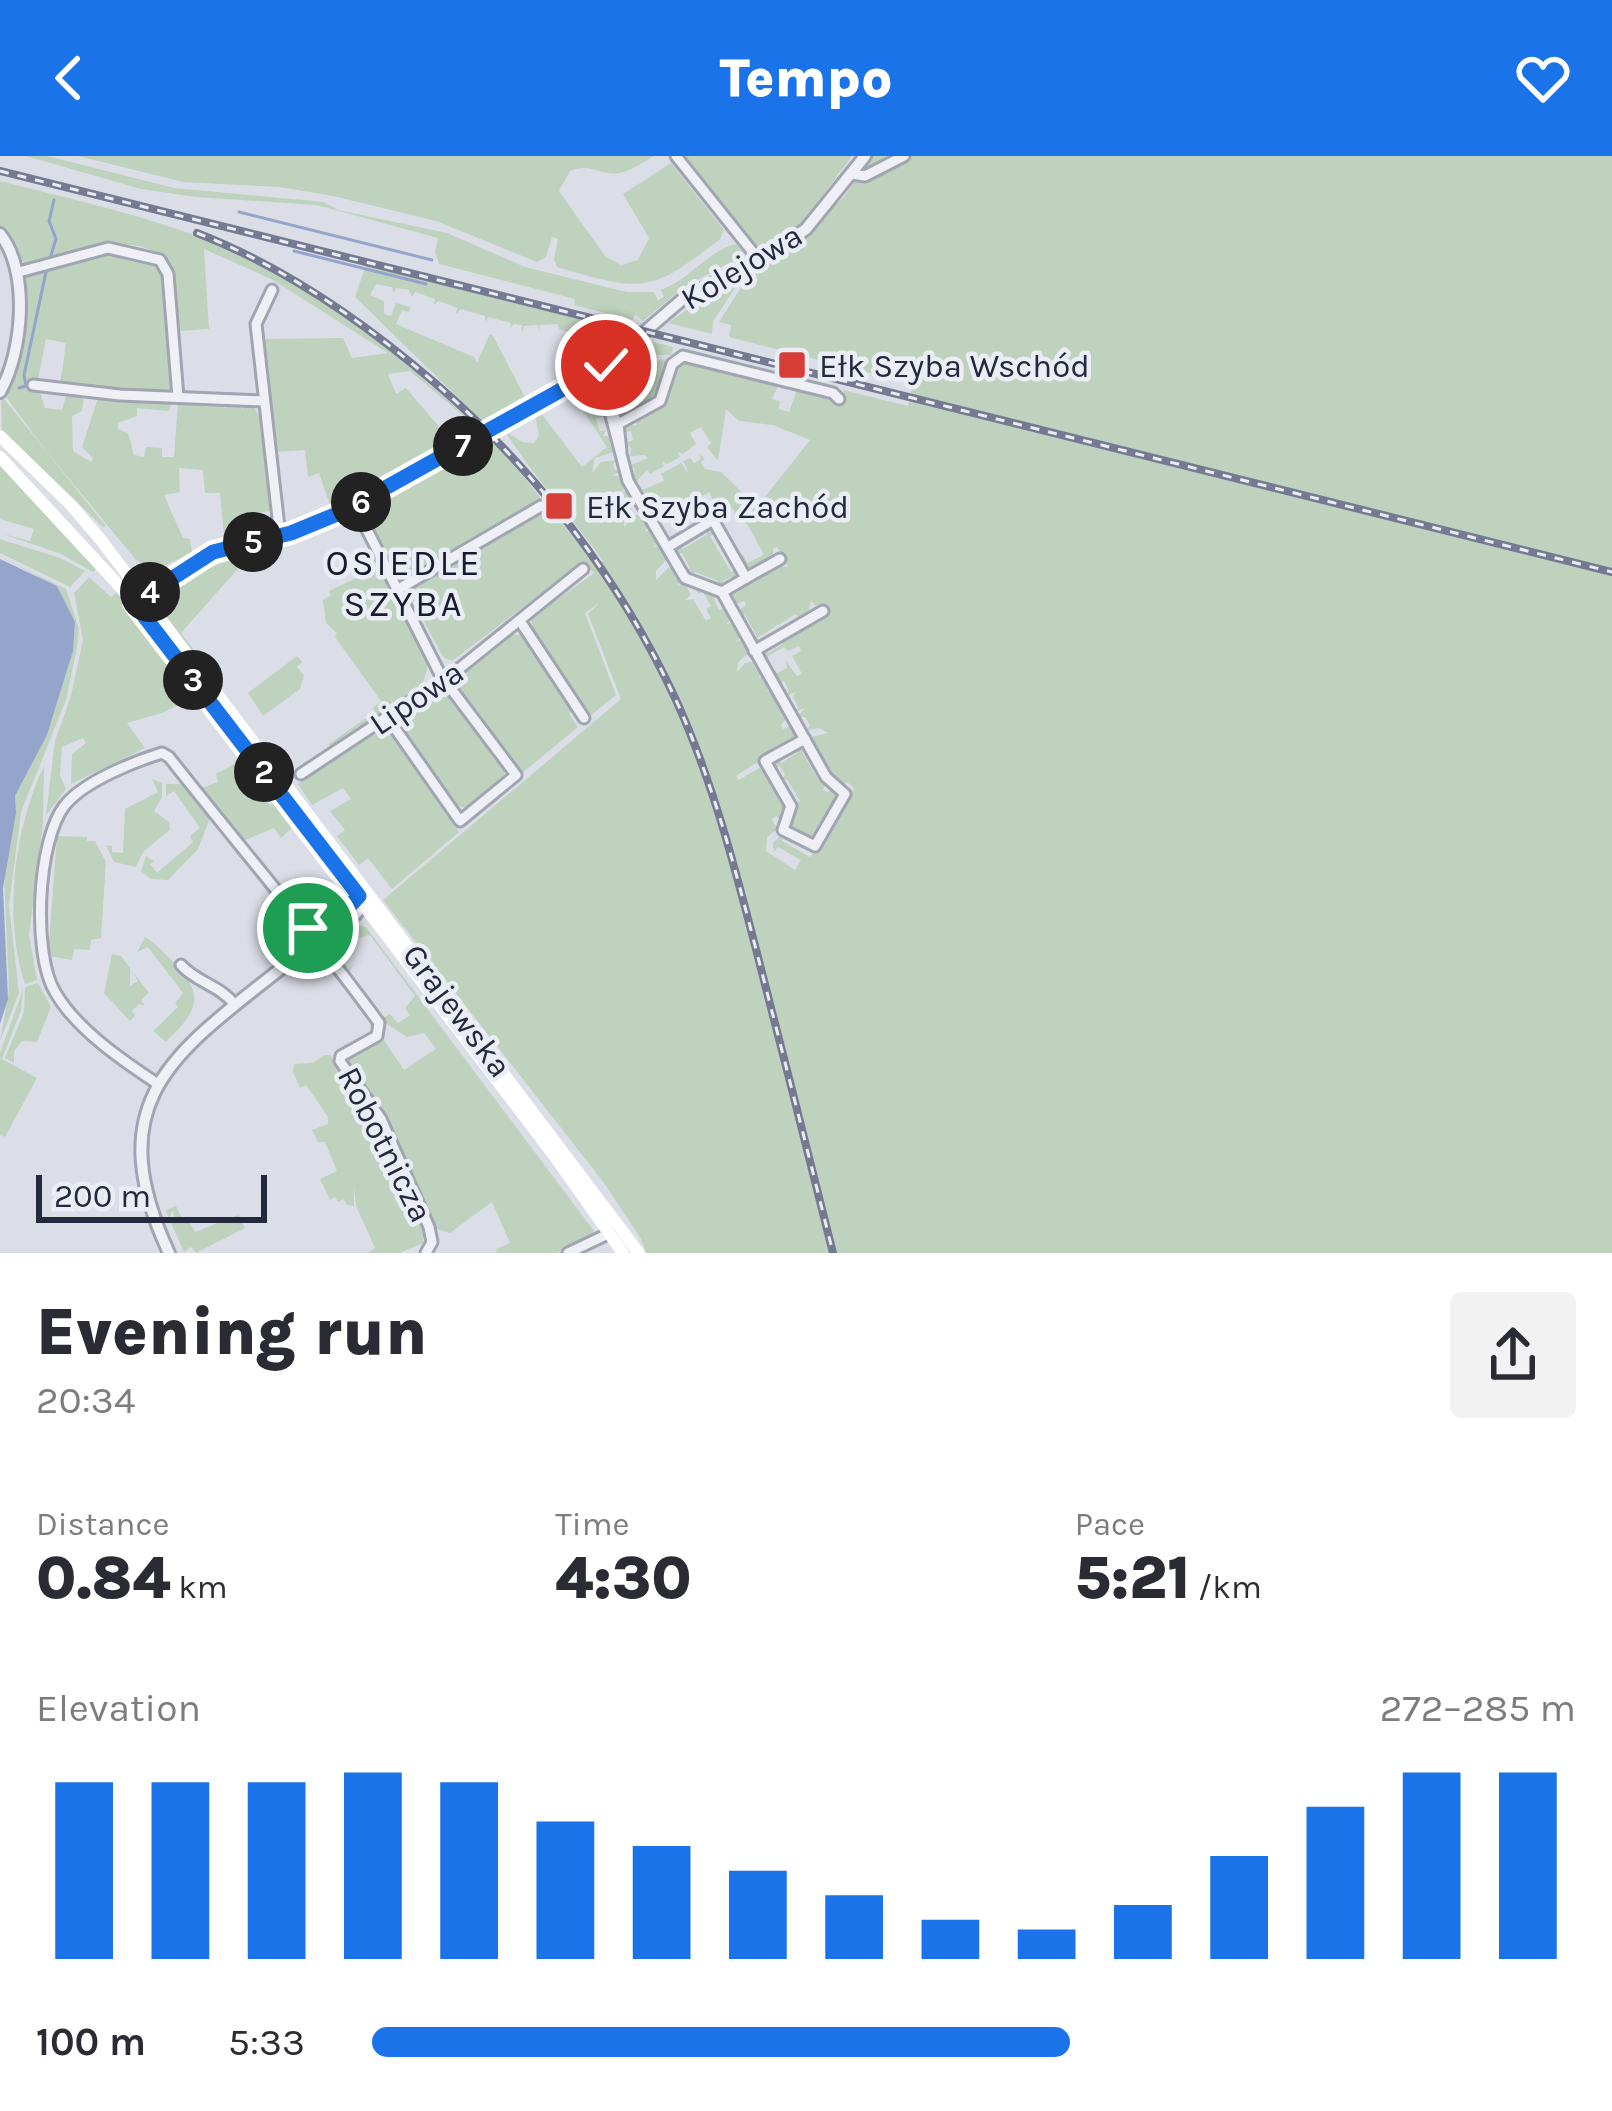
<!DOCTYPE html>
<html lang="en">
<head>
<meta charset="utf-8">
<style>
	body { margin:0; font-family:Karla,sans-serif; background:#f2f2f3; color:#2b2b33; height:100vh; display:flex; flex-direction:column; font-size:45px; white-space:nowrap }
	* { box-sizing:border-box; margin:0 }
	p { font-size:39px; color:#7c7c81 }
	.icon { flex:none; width:66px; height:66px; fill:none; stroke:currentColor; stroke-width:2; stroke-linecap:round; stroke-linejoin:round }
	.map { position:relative; height:1097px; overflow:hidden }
	.drawer { display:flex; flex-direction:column; background:#fff; flex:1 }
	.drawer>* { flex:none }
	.scale { position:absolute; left:36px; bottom:30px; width:231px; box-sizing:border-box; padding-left:12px; border:6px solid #25293e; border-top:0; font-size:33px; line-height:42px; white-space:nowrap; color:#25293e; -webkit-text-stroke:9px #ebedf5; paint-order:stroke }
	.pin { position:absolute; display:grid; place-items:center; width:102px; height:102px; color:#fff; margin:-51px; border:6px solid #fff; border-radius:50%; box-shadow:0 3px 12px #0007 }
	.km { position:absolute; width:60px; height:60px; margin:-30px; border-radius:50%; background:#222; color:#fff; font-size:33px; line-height:60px; text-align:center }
	.round { display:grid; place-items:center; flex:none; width:126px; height:126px; border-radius:12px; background:#f2f2f3 }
	.headline { display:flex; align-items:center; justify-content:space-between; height:204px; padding:0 36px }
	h1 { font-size:66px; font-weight:800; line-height:90px }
	.metrics { display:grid; grid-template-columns:repeat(3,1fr); gap:18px; height:204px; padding:12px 36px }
	.metrics div { display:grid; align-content:center }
	.metrics b { font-size:60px; font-weight:800 }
	.metrics small { font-size:33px; font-weight:400 }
	.metrics p { font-size:33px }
	.chart { height:336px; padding:24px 36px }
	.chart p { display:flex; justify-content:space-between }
	.chart svg { width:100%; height:216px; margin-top:12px; stroke:#1a73e8; stroke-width:6 }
	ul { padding:0 36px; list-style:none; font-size:39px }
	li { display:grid; grid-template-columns:192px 144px 1fr; align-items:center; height:90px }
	li i { height:30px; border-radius:15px; background:#1a73e8 }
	header { display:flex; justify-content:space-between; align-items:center; height:156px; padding:0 36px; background:#1a73e8; color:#fff; font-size:54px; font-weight:800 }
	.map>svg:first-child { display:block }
	.green { fill:#bed2bd }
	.water { fill:#94a4ca }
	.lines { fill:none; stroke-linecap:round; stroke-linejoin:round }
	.stream { stroke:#94a4ca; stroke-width:3 }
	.minor-casing { stroke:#a1a4b1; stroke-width:15 }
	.tertiary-casing { stroke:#a1a4b1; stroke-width:16 }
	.minor { stroke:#eff0f5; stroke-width:9 }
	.tertiary { stroke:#eff0f5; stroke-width:10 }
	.secondary { stroke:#fff; stroke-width:12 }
	.rail-casing { stroke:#757a92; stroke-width:8 }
	.rail { stroke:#ebedf5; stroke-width:3; stroke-dasharray:9; stroke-linecap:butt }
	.route-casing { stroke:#fff; stroke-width:24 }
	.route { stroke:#1a73e8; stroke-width:15 }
	.poi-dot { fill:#d63e37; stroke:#ebedf5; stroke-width:4.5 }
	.labels { text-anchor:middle; stroke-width:9; stroke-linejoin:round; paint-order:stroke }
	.street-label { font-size:33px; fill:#25293e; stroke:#ebedf5 }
	.poi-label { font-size:33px; fill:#25293e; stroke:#ebedf5; text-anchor:start }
	.neighbourhood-label { font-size:36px; letter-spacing:3px; fill:#171b2f; stroke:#ebedf5 }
</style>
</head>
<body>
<header><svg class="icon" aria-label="back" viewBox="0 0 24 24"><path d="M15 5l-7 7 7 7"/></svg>Tempo<svg class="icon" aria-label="heart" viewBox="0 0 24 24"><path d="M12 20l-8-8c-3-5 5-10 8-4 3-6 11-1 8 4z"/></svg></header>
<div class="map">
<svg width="1612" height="1097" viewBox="0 0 1612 1097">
	<rect width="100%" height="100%" fill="#dcdee7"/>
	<g class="green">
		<path d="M26,0H47L174,32L324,46L338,54L447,77L525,111L627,136H654L658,144L664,141L661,134C689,124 709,94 736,88L744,99L684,131L643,165L635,158L633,164L574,149L575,143L439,108L435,96L438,82L317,49L196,41L141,33Z"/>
		<path d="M78,0H654C639,8 626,20 608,17C591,14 587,8 570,15L559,35L605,100L621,109L638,104L649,82L623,38L671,7L724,74L720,83C650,138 643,136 557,111L554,104L558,83L552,81L546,101L537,106L436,65L333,40L279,31L183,26Z"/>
		<polygon points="684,0 852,0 799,71 764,94 757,91"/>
		<path d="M872,0H1612V1097H646L641,1083L604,1027L383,744L621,543L588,458L600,446L585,457L616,539L589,561L531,470L532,462L594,417L584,405L452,505L443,501L408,435L546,355L540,345L400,425L364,354L491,282L597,410L603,405C573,362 533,321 505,275L522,286L534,287L539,280L535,259L540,256L582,311L607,291L571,237L585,229L604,260L596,263L600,275L606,274L603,280H608L613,296L595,302L592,317L601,306L618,304L613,307L614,313L621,315L612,320L622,319L627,331L621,336L629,335L636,347L624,361V371L633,359H643L649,369L645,376L651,373L659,385L654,391L661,389L669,401L656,415V424L669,411L676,413L682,423L677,430L684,426L691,439L685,444L693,443L706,465L711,462L706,453L711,450L703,436L698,438L696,434L717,438L714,444L719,454L725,452L732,463L726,468L734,467L741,480L736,486L743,483L749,495L738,507L737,516L745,507L755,505L761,516L758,522L764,519L771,531L767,535H773L788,561L781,569L783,573L793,569L798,576L795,584L782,592L776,589L778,594L766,601L760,598L762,603L736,620L739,624L759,612L767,614L772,622L768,626H774L781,639L777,642H783L789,653L783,665L776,660L772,663L777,673L767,681L766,695L795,714L801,704L778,691L774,696L773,687L782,678V685L810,701L817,694L854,632L847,626L842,631L829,618L831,613L826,614L819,602L821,597L817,598L810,586L812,581L828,577L819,572L806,575L810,570L805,561H797L805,552L794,556L799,552L793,541L795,536L785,541L789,535L784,525L777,528L771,515L773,512L777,517L787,512L786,505L797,520L802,518L792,500L801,495L799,490L788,495L784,491L768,500V507L760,498L763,493L767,498L783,488L781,483L800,471L805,474L804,469L816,462L822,464L820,459L829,453L817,451L811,445L808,458L800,463L796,458L757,482L760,488L754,487L751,485L757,481L745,459L739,462L737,457L746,448L744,445L733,449L729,437L747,426L752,429L750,424L763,416L767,419L766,414L775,409L788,411L777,391L773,393V403L746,415L737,402L743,398L747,407L764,399L749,371L728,348L712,361L709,356L717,352L709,336L658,368L661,363L647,339L641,341L639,335L664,325L661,318L681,307L689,318L683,305L690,302L694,307L701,303L699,298L705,303L701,306L705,313L721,316L757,351L810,284L773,269L739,265L726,253L718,305L707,291L711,287L701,271L690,277L696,288L683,298L678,296L680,301L667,308L662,305L664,310L650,318L647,314L636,326L630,319L635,318L634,312L629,310L648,302L644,299L625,301L630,300L631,292L626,287L633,284L631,275L624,277L622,270L637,269L635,263L663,248L675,210L684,204L778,230L772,243L780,245L779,253L789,256L797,234L825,240L837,250L846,246L843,234L908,250L913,228L729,181L731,169L719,166L747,122L744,115L780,97L788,103V92L844,41Z"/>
		<path d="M0,25C71,43 143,59 211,85C314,124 401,200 480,274L410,215L388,218L396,238L406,232L454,288L331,352L319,317L308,321L305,294L274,296L261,183L343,182L352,202L388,197L273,124L204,93L209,173L179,175L181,206L171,114C144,64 65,103 25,108L0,72Z"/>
		<polygon points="105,96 158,107 165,119 173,227 170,234 163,238 60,229 66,187 46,183 38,223 34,223 32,231 40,236 45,252 62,254 66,240 84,241 82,255 72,260 73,295 91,306 93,302 82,291 98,242 172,247 168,255 137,252 137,260 118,267 118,273 128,277 134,299 144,301 146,291 162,292 162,301 174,301 178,247 181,244 208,251 210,246 223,247 225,253 227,247 240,248 243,254 243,248 253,249 265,272 273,355 253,357 256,377 224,380 220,337 205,337 203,314 179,312 180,336 164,339 183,382 190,383 192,397 154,414 136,404 46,295 4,238 15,210 25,122 28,118"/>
		<polygon points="366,109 620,173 620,177 632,177 597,203 587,201 574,178 559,173 558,168 540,169 539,175 538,169 524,170 522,176 522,169 514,168 510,172 511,167 488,161 486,166 485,160 461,153 456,158 457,152 439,145 434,149 435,143 415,136 412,141 409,134 396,132 394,137 392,131 376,128 370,139 384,145 384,158 391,160 396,147 411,151 409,156 402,154 396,168 474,201 477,206 490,178 493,180 527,245 500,262 497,257 490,260 492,265 486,269 355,141"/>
		<polygon points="742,122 713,165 712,178 668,167 714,135"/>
		<polygon points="650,185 673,191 671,199 652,199 612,222 614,225 662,203 666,206 656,241 620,259 602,221 618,214"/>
		<polygon points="1,239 105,369 104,372 2,275"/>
		<polygon points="0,308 97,412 93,416 61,398 3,378 30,385 34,373 0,363"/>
		<polygon points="705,373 714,377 710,380 731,416 736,414 737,417 734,425 730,421 723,425 722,431 717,430 718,425 695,416 689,419 686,415 690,412 682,397 676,399 674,393 679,389 683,393 708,378"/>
		<polygon points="0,383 60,402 85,415 70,431 0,397"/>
		<path d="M242,400L244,406L181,477L205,509L202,510C192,496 164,471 164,453C163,426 222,407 242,400Z"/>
		<polygon points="0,401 66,433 79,473 77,491 66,544 21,656 9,749 19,837 0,885 9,834 4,720 16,657 15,640 47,579 73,495 75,466 57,430"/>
		<polygon points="379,411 428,509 422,531 331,591 329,588 366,562 372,563 376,557 373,552 381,545 335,481 337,477 326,467 323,444 331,439 329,435"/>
		<polygon points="89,421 111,441 116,437 131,453 127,458 144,473 156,496 159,495 168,509 171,507 181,529 185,528 193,542 162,557 127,567 145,592 71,628 72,598 86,587 83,582 62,591 60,620 66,633 46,659 55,585 71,540 83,484 74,437"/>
		<polygon points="512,479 521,479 572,555 569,558 578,571 521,618 459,533 461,519"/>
		<polygon points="297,500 302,506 297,511 304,519 300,533 263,560 248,537"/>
		<polygon points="436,534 447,537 504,612 504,621 466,652 456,649 397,567 400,561"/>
		<polygon points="378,575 388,575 459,676 392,733 368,702 359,709 337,680 345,674 330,655 351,643 343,632 312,649 298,628"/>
		<polygon points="234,587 244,608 249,607 260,622 258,628 264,626 273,639 267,645 270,649 279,646 294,670 281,682 274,672 243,685 202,632 218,626 216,618 241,604 231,588"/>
		<polygon points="804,589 807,592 802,596 818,623 823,620 826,626 823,634 828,636 834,631 841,638 835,655 828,654 832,658 825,671 818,670 823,674 815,686 790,673 794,651 800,645 787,623 781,625 785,619 780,610 774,613 772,608 777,602 781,607 797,597 795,592"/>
		<path d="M44,610L43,667L29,779L37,824L25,828C3,762 14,672 44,610Z"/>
		<polygon points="152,623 162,627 162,641 154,655 169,666 170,674 143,696 136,711 114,706 106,689 112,690 112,696 123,697 125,653 158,636"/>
		<polygon points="166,628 183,628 210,662 198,693 168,724 151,723 141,715 146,700 154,705 150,708 157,717 193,686 190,680 200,672 174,635 166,640"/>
		<polygon points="57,680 87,681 87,685 95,685 106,706 101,782 91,784 90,794 74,793 72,804 48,800"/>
		<polygon points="357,769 366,771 597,1079 557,1097 497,1097 496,1093 510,1087 492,1046 450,1077 437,1073 387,961 347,904 383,883 404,914 436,893 424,877 407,881 387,868 380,858 385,861 390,858 398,867 410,859 405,852 415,840 370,779 360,782 356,777 342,788 346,798 341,802 348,812 353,809 350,815 331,793"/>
		<path d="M145,781C156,787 165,798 174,807C206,840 198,854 166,886L153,875L178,851L175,847L183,837L148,791L137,796Z"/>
		<polygon points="112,798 121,800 130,812 130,830 138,825 132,815 149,837 141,844 145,850 139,848 132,855 135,860 130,865 104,837"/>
		<polygon points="38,827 51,851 37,886 22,885 14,895 14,907 5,902 24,856 25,831"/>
		<polygon points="23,834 21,854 2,903 37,922 5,981 0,978 0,897"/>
		<polygon points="325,899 330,899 369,953 423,1075 423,1087 400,1097 367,1097 375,1092 356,1050 354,1031 354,1050 347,1049 343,1043 338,1046 335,1041 330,1044 320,1023 337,1015 325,986 318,986 312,974 328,968 328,961 306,929 300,932 293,916 294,908 312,907"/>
		<polygon points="176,1050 184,1067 189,1065 195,1076 238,1059 245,1072 196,1097 191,1091 184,1096 171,1067 176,1063 172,1055 169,1063 166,1054"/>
	</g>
	<polygon class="water" points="0,403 57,430 75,466 73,495 47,579 15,640 16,657 3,732 8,843 0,868"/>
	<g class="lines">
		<g class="stream">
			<polyline points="239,56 432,104"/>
			<polyline points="294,95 426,128"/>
			<polyline points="51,99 56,83 49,65 54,44"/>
			<polyline points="19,232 26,230 24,219 46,116"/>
		</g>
		<g class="minor-casing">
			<g id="minor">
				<polyline points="676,0 759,104"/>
				<polyline points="852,18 865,20 904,0"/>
				<polyline points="19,116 108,92 160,104 168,118 178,241"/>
				<polyline points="272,134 256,168 280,380"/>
				<polyline points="592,217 618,268 621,295"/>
				<polyline points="33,229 120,239 264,245"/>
				<polyline points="609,252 628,325 685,422 722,436 746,422 713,364 668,391"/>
				<polyline points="618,268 660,245 672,208 683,200 833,237 839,243"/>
				<polyline points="355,350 440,518 516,619 460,665 387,561"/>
				<polyline points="746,422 780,403"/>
				<polyline points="397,434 541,350"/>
				<polyline points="722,436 826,621 845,638 815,690 783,674 791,650 765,605 805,583"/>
				<polyline points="520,465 584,562"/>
				<polyline points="754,495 823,455"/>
				<polyline points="301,618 455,516 583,413"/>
				<path d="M181,809C197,827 220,829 235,849"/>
				<path d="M158,928C123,905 76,873 55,836C32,798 37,684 65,649C85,625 133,606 162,597L169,601C239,690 313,776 379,867L377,880L341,900L340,905L381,963L429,1071L432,1086L426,1097"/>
				<polyline points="568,1097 610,1077"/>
			</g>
		</g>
		<g class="tertiary-casing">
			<g id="tertiary">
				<path d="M0,78C30,115 23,196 0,236"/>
				<polyline points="134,447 213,396 291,377 342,356 606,209 684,142 768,99 806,73 865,0"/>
				<polyline points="336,771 355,759 367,744"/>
				<path d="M169,1097C97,942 176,896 288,807C300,798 313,789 324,778C337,764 346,748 364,740"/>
			</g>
		</g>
		<use href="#minor" class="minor"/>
		<use href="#tertiary" class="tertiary"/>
		<g class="secondary">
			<polyline points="0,280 71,349 101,384 639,1097"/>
			<polyline points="0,301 125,436 553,998 623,1097"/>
		</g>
		<g class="rail-casing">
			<g id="rail">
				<polyline points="0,15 1612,416"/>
				<path d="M197,77C285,111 363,165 435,227C536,314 620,423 676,544C714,628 736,716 759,805C784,902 809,1000 833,1097"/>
			</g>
		</g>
		<use href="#rail" class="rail"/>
	</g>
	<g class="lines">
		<g class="route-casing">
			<polyline id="route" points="308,772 317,784 359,740 134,447 213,396 291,377 342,356 606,209"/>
		</g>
		<use href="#route" class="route"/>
	</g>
	<g class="poi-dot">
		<rect x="777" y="194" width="30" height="30" rx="6"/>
		<rect x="544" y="335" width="30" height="30" rx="6"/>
	</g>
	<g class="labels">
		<g class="street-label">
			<text transform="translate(741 110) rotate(-31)" y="12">Kolejowa</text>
			<text transform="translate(416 541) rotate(-34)" y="12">Lipowa</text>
			<text transform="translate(458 854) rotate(53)" y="12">Grajewska</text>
			<text transform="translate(386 988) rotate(63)" y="12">Robotnicza</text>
		</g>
		<g class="poi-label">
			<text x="819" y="221">Ełk Szyba Wschód</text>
			<text x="586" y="362">Ełk Szyba Zachód</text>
		</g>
		<g class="neighbourhood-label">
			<text x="404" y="419">OSIEDLE<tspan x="404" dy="41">SZYBA</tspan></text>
		</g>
	</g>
</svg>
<div class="scale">200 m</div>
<div class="pin" style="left:308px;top:772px;background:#1e9e55"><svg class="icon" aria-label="arrive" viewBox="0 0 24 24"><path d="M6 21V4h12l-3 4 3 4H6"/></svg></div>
<div class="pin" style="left:606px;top:209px;background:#d93025"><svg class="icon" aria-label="check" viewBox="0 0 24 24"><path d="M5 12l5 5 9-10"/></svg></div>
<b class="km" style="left:264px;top:616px">2</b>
<b class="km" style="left:193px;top:524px">3</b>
<b class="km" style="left:150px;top:436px">4</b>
<b class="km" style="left:253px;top:386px">5</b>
<b class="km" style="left:361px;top:346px">6</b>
<b class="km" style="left:463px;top:290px">7</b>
</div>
<section class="drawer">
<div class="headline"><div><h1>Evening run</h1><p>20:34</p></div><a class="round"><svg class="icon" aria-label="share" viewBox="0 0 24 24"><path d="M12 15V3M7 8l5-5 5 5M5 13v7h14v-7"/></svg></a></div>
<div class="metrics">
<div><p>Distance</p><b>0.84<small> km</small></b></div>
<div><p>Time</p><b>4:30</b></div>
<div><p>Pace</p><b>5:21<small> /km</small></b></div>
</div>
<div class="chart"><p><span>Elevation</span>272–285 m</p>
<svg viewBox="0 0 160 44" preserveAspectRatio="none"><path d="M5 44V8M15 44V8M25 44V8M35 44V6M45 44V8M55 44V16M65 44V21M75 44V26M85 44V31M95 44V36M105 44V38M115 44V33M125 44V23M135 44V13M145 44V6M155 44V6"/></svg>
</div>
<ul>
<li><b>100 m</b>5:33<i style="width:58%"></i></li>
</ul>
</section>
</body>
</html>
